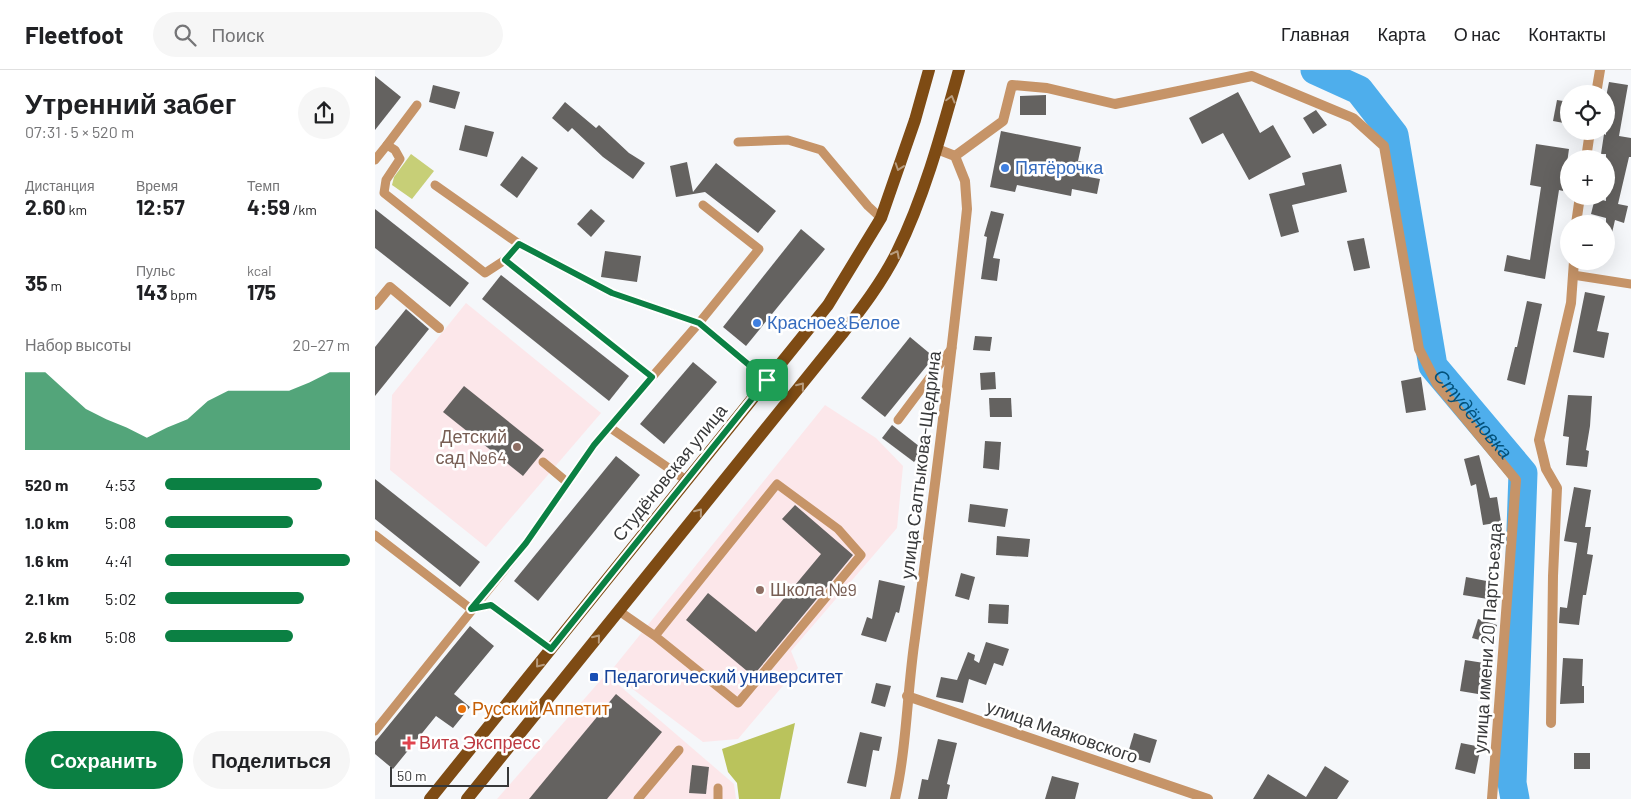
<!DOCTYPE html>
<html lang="ru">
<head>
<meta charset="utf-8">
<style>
	body { margin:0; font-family:Barlow,sans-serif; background:#f6f6f6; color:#202124; height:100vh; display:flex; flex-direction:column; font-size:19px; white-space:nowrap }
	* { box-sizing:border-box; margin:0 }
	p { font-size:16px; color:#757577 }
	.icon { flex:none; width:28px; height:28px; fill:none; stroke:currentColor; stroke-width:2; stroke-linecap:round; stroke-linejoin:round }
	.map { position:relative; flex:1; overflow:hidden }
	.side { display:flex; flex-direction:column; background:#fff; width:375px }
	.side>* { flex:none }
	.controls { position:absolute; left:1185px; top:15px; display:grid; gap:10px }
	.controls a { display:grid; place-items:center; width:55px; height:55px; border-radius:50%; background:#fff; box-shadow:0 5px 20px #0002; font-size:25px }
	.scale { position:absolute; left:15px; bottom:12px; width:119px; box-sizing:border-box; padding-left:5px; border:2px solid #38393a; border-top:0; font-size:14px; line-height:18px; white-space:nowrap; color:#38393a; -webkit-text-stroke:4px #fff; paint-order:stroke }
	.pin { position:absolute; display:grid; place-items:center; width:42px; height:42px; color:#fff; margin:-21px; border-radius:10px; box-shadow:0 2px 8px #0006 }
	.round { display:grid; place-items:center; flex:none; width:52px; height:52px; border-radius:26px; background:#f6f6f6 }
	.headline { display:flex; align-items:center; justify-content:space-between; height:85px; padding:0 25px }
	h1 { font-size:28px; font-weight:700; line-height:38px }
	.metrics { display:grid; grid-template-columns:repeat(3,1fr); gap:8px; height:85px; padding:5px 25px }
	.metrics div { display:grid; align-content:center }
	.metrics b { font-size:21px; font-weight:700 }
	.metrics small { font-size:14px; font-weight:400 }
	.metrics p { font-size:14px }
	.chart { height:140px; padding:10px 25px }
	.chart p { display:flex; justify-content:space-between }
	.chart svg { width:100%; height:90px; margin-top:5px; fill:#0b8043; opacity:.7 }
	.primary-button { display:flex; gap:10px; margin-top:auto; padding:10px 25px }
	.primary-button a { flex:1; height:58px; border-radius:30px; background:#0b8043; color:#fff; font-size:20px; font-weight:700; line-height:58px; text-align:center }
	.primary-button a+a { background:#f6f6f6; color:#202124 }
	ul { padding:0 25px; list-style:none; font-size:16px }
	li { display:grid; grid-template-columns:80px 60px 1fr; align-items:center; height:38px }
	li i { height:12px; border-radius:6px; background:#0b8043 }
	header { display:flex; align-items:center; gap:30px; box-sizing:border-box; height:70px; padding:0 25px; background:#fff; border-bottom:1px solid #e0e0e0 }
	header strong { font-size:24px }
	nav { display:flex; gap:28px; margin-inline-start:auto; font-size:18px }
	.search { width:350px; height:45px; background:#f6f6f6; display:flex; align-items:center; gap:12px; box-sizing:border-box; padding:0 18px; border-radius:28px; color:#757577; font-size:19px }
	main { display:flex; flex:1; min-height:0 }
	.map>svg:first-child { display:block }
	.education { fill:#fce7ea }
	.green { fill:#c7cf77 }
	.forest { fill:#bac35c }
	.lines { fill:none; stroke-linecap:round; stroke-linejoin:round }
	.river { stroke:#4eaeec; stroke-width:29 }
	.building { fill:#646260 }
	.lane { stroke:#c69468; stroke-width:9 }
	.street { stroke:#c69468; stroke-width:10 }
	.primary { stroke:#7e4b14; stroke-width:12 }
	.oneway { stroke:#b89c7e }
	.route-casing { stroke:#fff; stroke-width:10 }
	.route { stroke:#0b8043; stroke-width:6 }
	.shop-dot { fill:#3f7fe0; stroke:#fff; stroke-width:2 }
	.education-dot { fill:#8d6e63; stroke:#fff; stroke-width:2 }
	.transit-dot { fill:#1a4fb4; stroke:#fff; stroke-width:2 }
	.food-dot { fill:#e8710a; stroke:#fff; stroke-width:2 }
	.health-dot { fill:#e0444e; stroke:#fff; stroke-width:2 }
	.labels { text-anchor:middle; stroke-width:5; stroke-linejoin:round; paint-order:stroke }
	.shop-label { font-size:18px; fill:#366cbe; stroke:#fff; text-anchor:start }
	.education-label { font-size:18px; fill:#785e54; stroke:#fff; text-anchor:end }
	.street-label { font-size:18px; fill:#38393a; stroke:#fff }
	.transit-label { font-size:18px; fill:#164399; stroke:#fff; text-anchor:start }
	.food-label { font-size:18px; fill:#c56008; stroke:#fff; text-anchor:start }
	.health-label { font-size:18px; fill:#be3a42; stroke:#fff; text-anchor:start }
	.water-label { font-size:19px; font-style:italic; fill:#03517a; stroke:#fff }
</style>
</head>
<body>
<header>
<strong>Fleetfoot</strong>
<div class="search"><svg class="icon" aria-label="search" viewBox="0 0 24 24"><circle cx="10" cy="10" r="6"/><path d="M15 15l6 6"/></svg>Поиск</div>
<nav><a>Главная</a><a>Карта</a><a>О нас</a><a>Контакты</a></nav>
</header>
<main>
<section class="side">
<div class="headline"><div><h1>Утренний забег</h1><p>07:31 · 5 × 520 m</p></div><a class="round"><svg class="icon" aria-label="share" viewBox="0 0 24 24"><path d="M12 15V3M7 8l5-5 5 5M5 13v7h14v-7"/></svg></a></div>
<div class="metrics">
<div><p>Дистанция</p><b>2.60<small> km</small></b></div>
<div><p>Время</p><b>12:57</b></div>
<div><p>Темп</p><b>4:59<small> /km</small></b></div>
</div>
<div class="metrics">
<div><b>35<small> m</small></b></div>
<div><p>Пульс</p><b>143<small> bpm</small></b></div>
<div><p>kcal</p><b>175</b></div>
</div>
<div class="chart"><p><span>Набор высоты</span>20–27 m</p>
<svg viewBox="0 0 160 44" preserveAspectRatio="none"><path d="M0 44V6L10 6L20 15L30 24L40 29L50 33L60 38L70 33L80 29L90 20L100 15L110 15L120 15L130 15L140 11L150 6L160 6V44z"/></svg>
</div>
<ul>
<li><b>520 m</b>4:53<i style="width:85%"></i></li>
<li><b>1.0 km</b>5:08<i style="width:69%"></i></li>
<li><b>1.6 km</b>4:41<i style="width:100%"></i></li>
<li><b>2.1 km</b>5:02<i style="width:75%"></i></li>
<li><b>2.6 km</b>5:08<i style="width:69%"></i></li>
</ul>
<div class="primary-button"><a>Сохранить</a><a>Поделиться</a></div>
</section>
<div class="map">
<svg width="1256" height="729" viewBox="0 0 1256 729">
	<rect width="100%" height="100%" fill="#f5f7fa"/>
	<g class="education">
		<polygon points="91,233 226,343 111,477 15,400 17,325"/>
		<polygon points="450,335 501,368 528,396 522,458 416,581 423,598 363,669 328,672 235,602"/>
		<polygon points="231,604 359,714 361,729 122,729"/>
	</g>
	<polygon class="green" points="36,84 59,101 37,129 17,115 19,107"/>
	<polygon class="forest" points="420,653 405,729 364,729 362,713 353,702 347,679"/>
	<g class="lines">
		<path class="river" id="s1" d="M940,0L984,20L1019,65L1058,296L1148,403L1137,713L1140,729"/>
	</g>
	<g class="building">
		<polygon points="0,6 26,27 0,60"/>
		<polygon points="1234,12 1253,15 1244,66 1256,68 1256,87 1254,87 1243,134 1253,136 1249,153 1240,150 1237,163 1231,163 1231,148 1216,144 1220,128 1231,131 1231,84 1226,84 1229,64 1231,65 1231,27"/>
		<polygon points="58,15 85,22 80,39 54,32"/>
		<polygon points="863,22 885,63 898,55 916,87 874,110 848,63 827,74 814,48"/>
		<polygon points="671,25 671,45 645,45 645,26"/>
		<polygon points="1182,30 1194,32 1194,54 1178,51"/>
		<polygon points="190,32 221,58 224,55 254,83 270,93 258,109 228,87 197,58 193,62 177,48"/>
		<polygon points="941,40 952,55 938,64 928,48"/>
		<polygon points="90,55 119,62 112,87 84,80"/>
		<polygon points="626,61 706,77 703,91 716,93 714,107 725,109 722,124 697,119 696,126 642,115 640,122 615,117"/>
		<polygon points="1161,74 1194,79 1188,121 1184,120 1170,209 1129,201 1132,185 1155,190 1166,117 1155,115"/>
		<polygon points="147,86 163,98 142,128 125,115"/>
		<polygon points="312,92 318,122 341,93 401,141 383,163 330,122 301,127 295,96"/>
		<polygon points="966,94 972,122 917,135 924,162 906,167 894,124 930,115 927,103"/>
		<polygon points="0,139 94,213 75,237 0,178"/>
		<polygon points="216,139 230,151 216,167 202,154"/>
		<polygon points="616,141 629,144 618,188 625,189 622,211 606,209 612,167 609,166"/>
		<polygon points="426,159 450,179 371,276 348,257"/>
		<polygon points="989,168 995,198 979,201 972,171"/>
		<polygon points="230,181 266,186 262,212 226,207"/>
		<polygon points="126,205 254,306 234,331 107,229"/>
		<polygon points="1210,222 1230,226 1222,261 1234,263 1229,288 1198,282"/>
		<polygon points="1152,231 1167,234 1150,315 1132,310 1140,277 1142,277"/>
		<polygon points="31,239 54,259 0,326 0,277"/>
		<polygon points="600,266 617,267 615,281 598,280"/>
		<polygon points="535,267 559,287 510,347 486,328"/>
		<polygon points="318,292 342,312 289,374 265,354"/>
		<polygon points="620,302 621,319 606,320 605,303"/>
		<polygon points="1046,307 1051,340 1031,343 1026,311"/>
		<polygon points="89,316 169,380 148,406 68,342"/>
		<polygon points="1193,325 1217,326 1215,356 1211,380 1214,381 1212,397 1191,395 1194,367 1188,366"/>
		<polygon points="614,328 636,328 637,347 615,347"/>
		<polygon points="517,355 549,380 539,392 507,368"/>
		<polygon points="610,371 626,372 624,400 608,398"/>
		<polygon points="1104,385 1115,428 1122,427 1126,452 1108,455 1101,414 1096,416 1089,389"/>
		<polygon points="241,386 265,405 163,531 139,511"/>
		<polygon points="0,409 105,492 85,517 0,449"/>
		<polygon points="1199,417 1216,420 1210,457 1216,457 1212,484 1218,485 1211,525 1208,525 1204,555 1184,553 1185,537 1192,538 1202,473 1189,471"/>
		<polygon points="595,434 633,439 630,457 593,452"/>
		<polygon points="420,435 478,485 378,606 311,550 333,523 381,562 446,484 407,449"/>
		<polygon points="622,466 655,469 653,487 621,485"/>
		<polygon points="586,503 600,507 594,530 580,526"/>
		<polygon points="1091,507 1122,513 1119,530 1088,525"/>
		<polygon points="504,510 530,516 524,543 521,542 511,572 486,565 492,547 497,549"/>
		<polygon points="614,534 634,535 633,554 613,553"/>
		<polygon points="1103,549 1122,555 1116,573 1097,568"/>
		<polygon points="95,556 119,576 79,624 95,637 78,658 61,646 18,699 0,684 0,672"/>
		<polygon points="611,572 634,579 628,596 619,593 611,615 594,609 588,633 561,627 566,607 582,610 593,582 600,585 599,590 604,593"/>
		<polygon points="1188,588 1208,589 1207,616 1209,616 1209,633 1185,634"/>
		<polygon points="1090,590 1109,593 1103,624 1085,621"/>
		<polygon points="501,613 516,616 510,637 496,633"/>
		<polygon points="241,624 287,662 232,729 154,729"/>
		<polygon points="485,662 507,667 504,681 498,680 491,717 472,713"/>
		<polygon points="759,663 782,670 775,693 752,686"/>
		<polygon points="563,669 582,673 572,714 575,715 572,729 543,729 547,709 553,710"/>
		<polygon points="1086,673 1106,677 1100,704 1080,699"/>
		<rect x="1199" y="683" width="16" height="16"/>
		<polygon points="317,695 334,697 331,724 314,723"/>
		<polygon points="950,696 974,711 962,729 878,729 893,704 931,727"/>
		<polygon points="677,706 704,713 700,729 670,729"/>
	</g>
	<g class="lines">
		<g class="lane">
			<polyline points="363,72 413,70 446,80 493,136 506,148"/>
			<polyline points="12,75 42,35"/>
			<polyline points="0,90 12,75 20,80 25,89 11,110 9,123 110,203 130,190 277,307 219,375 151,473 0,661"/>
			<polyline points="60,115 144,174 237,223 324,253 392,310"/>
			<polyline points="130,190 144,174"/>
			<polyline points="1198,205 1256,214"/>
			<polyline points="277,307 324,253 384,179 328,135"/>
			<polyline points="523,350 577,278"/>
			<polyline points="234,357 311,410"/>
			<polyline points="168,392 193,413"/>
			<polyline points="0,465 96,539 116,535 176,579"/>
			<polyline points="244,541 280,566 363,633 486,485 463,459 402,414 280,566"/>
			<polyline points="263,729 304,680"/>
			<polyline points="343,729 343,718"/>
		</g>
		<g class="street">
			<polyline points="1221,24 1225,0"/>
			<polyline points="580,86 628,51 637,15 672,18 740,34 877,6 978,48 1009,76 1044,279 1062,314 1141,410 1117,729"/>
			<polyline points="1211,89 1215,61"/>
			<polyline points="1201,154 1205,126"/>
			<polyline points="0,235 15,217 64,258"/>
			<polyline points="532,626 833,729"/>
			<polyline points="1176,653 1178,506 1182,418 1171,399 1164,370 1196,233 1199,191"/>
			<path d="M520,729C532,676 532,621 540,568C559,425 577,283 592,139L590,111L580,86L562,79"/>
		</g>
		<g class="primary">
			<polyline points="55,729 453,235 506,148 540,50 554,0"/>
			<path d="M92,729L467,264C487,238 507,212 522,182C550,125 567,61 584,0"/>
		</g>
	</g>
	<defs><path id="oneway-chevron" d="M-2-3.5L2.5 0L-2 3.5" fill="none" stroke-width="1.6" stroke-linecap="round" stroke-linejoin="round" transform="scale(1.25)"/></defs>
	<g class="oneway">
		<use href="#oneway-chevron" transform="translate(576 29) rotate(-75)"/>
		<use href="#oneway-chevron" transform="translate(524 97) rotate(109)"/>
		<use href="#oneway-chevron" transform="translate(521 184) rotate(-63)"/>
		<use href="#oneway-chevron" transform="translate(426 316) rotate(-51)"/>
		<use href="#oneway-chevron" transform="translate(324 442) rotate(-51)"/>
		<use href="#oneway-chevron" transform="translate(222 568) rotate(-51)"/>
		<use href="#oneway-chevron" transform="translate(164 594) rotate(129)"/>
	</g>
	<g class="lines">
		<g class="route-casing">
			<polygon id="route" points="144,174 237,223 324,253 392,310 176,579 116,535 96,539 151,473 219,375 277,307 130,190"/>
		</g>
		<use href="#route" class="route"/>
	</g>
	<g class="shop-dot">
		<circle cx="630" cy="98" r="5"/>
		<circle cx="382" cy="253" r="5"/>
	</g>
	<g class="education-dot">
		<circle cx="142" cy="377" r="5"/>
		<circle cx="385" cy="520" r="5"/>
	</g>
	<rect class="transit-dot" x="214" y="602" width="10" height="10" rx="2.5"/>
	<circle class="food-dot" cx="87" cy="639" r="5"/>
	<path class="health-dot" d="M31.5 665.5h5v5h5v5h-5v5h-5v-5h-5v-5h5z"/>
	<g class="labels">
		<g class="shop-label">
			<text x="640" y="104">Пятёрочка</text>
			<text x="392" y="259">Красное&amp;Белое</text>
		</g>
		<g class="education-label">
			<text x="132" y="373">Детский<tspan x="132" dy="21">сад №64</tspan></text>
			<text x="395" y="526" text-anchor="start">Школа №9</text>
		</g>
		<g class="street-label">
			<text transform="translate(546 395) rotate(-83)" y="6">улица Салтыкова-Щедрина</text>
			<text transform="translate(295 403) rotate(-51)" y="6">Студёновская улица</text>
			<text transform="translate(1113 568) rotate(-86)" y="6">улица имени 20 Партсъезда</text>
			<text transform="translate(687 662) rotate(19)" y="6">улица Маяковского</text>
		</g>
		<g class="transit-label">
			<text x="229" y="613">Педагогический университет</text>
		</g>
		<g class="food-label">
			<text x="97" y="645">Русский Аппетит</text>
		</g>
		<g class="health-label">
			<text x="44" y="679">Вита Экспресс</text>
		</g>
		<g class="water-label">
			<text dy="7" stroke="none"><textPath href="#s1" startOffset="402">Студёновка</textPath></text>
		</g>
	</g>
</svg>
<div class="controls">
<a><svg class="icon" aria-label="locate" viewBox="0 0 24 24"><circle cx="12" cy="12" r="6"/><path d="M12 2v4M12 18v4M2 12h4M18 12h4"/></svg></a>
<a>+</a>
<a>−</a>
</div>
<div class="scale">50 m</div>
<div class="pin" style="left:392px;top:310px;background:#1e9e55"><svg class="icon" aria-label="arrive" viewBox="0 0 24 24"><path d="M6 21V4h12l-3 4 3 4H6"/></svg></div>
</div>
</main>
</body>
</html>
